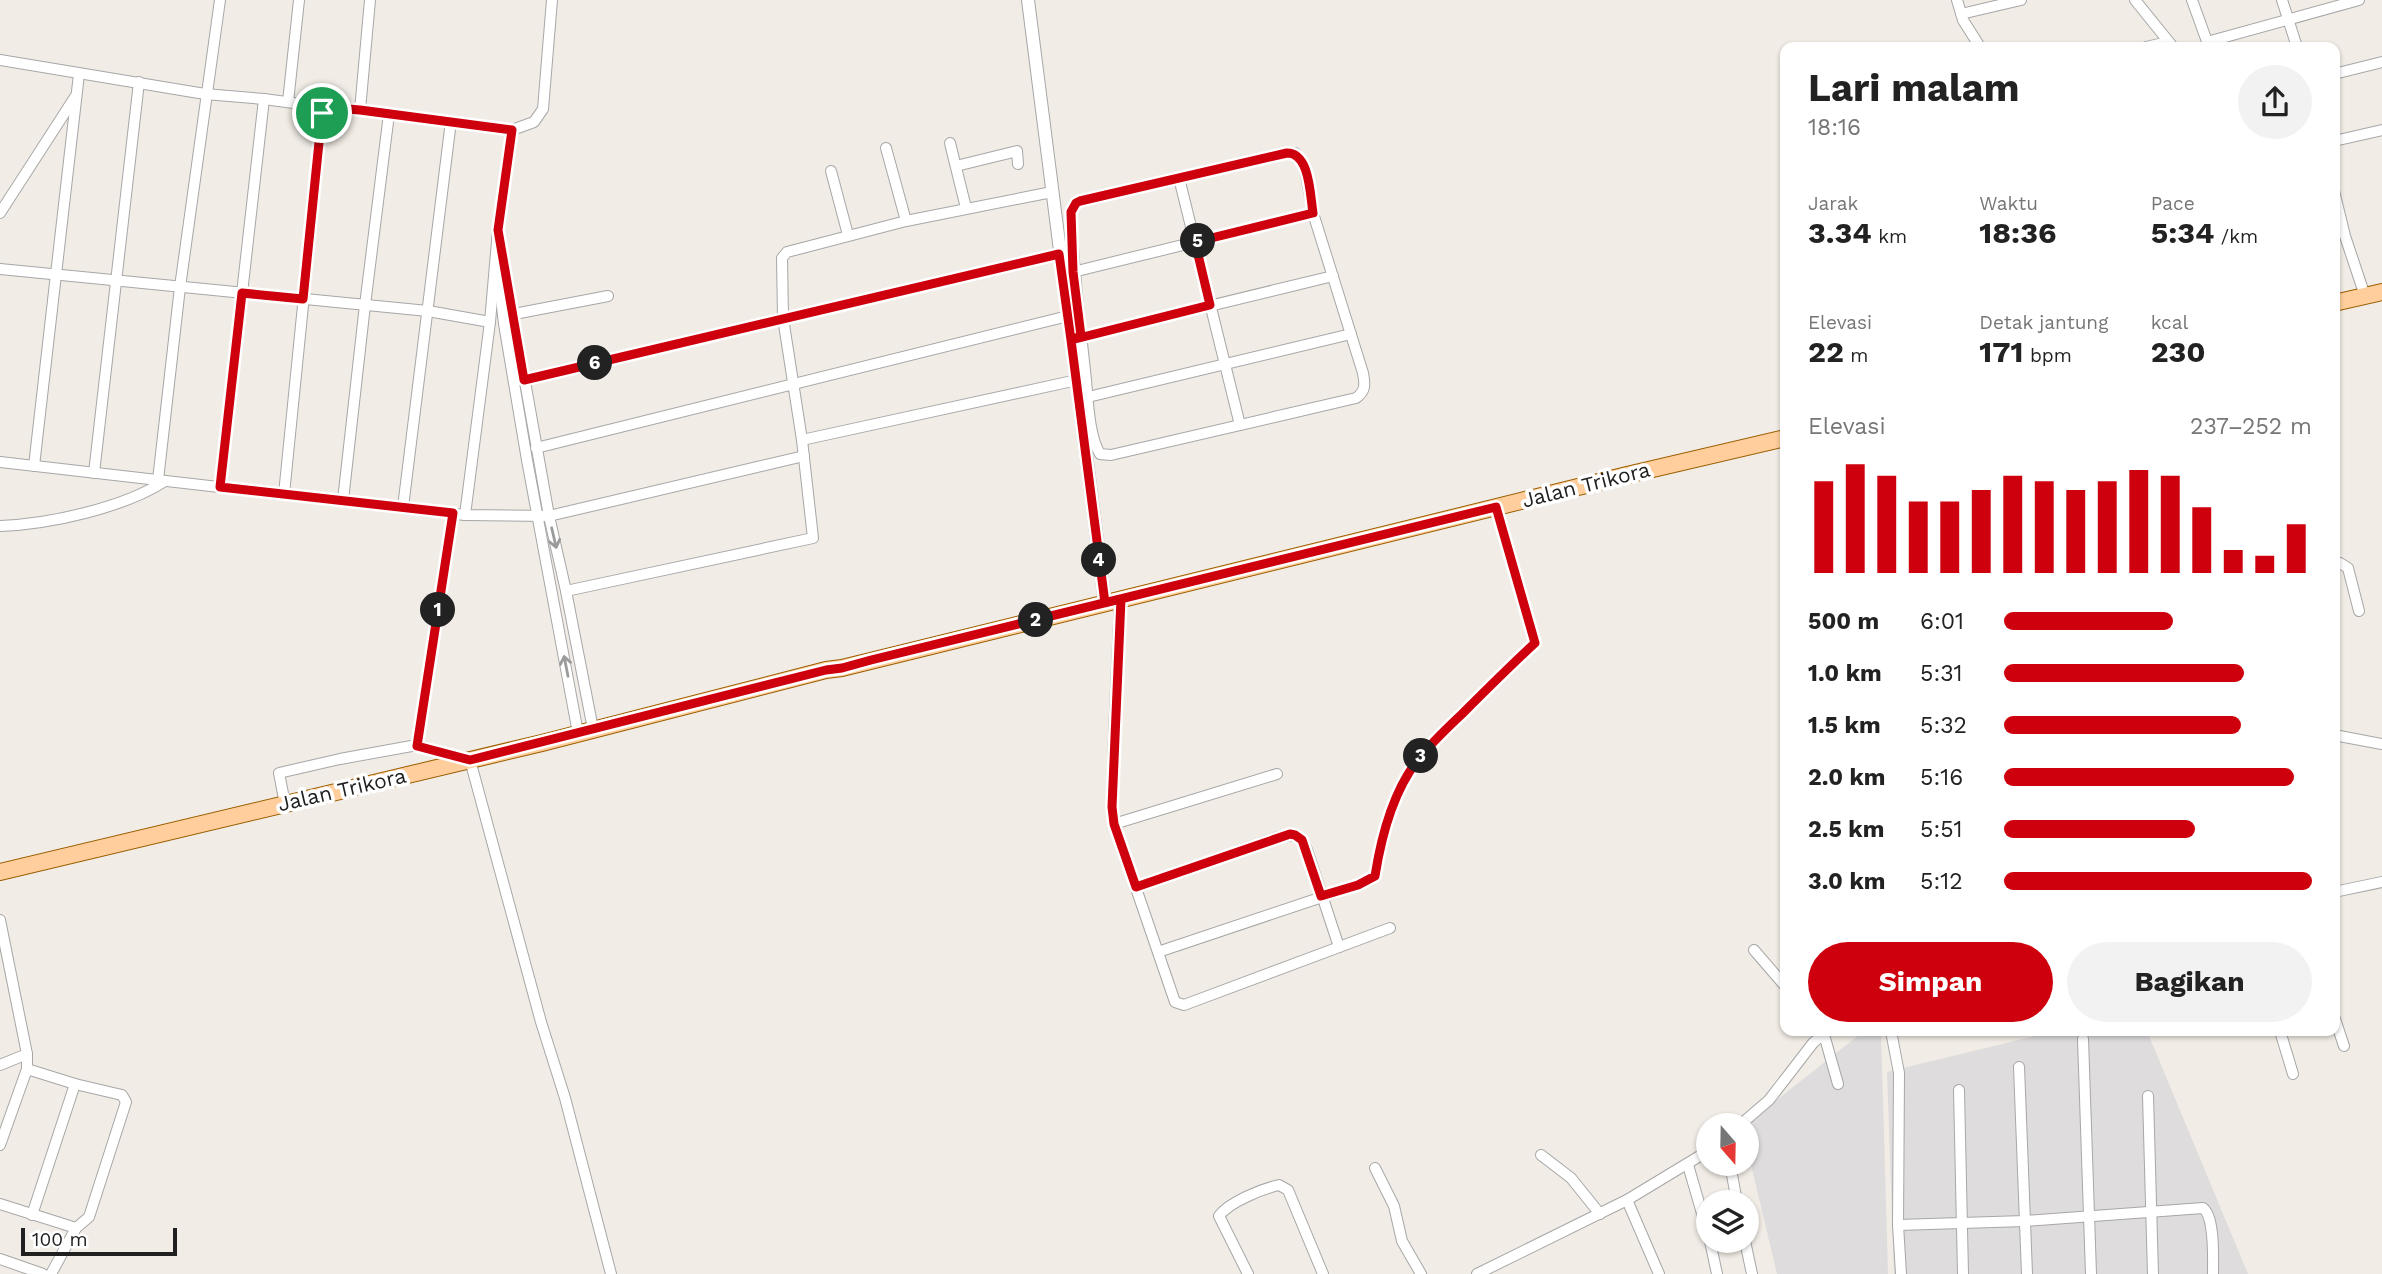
<!DOCTYPE html>
<html lang="id">
<head>
<meta charset="utf-8">
<style>
	body { margin:0; font-family:"Work Sans",sans-serif; background:#f2f2f2; color:#222; height:100vh; display:flex; flex-direction:column; font-size:26px; white-space:nowrap }
	* { box-sizing:border-box; margin:0 }
	p { font-size:23px; color:#767676 }
	.icon { flex:none; width:38px; height:38px; fill:none; stroke:currentColor; stroke-width:2; stroke-linecap:round; stroke-linejoin:round }
	.map { position:relative; flex:1; overflow:hidden }
	.sheet { position:absolute; left:1780px; top:42px; width:560px; height:994px; display:flex; flex-direction:column; background:#fff; border-radius:14px; box-shadow:0 2px 5px #0004 }
	.sheet>* { flex:none }
	.needle { width:46px; rotate:160deg }
	.controls { position:absolute; left:1696px; top:1113px; display:grid; gap:14px }
	.controls a { display:grid; place-items:center; width:63px; height:63px; border-radius:50%; background:#fff; box-shadow:0 2px 5px #0004; font-size:35px }
	.scale { position:absolute; left:21px; bottom:18px; width:156px; box-sizing:border-box; padding-left:7px; border:4px solid #202020; border-top:0; font-size:19px; line-height:24px; white-space:nowrap; color:#202020; -webkit-text-stroke:5px #fff; paint-order:stroke }
	.pin { position:absolute; display:grid; place-items:center; width:60px; height:60px; color:#fff; margin:-30px; border:4px solid #fff; border-radius:50%; box-shadow:0 2px 7px #0007 }
	.km { position:absolute; width:35px; height:35px; margin:-18px; border-radius:50%; background:#222; color:#fff; font-size:19px; line-height:35px; text-align:center }
	.round { display:grid; place-items:center; flex:none; width:74px; height:74px; border-radius:37px; background:#f2f2f2 }
	.summary { display:flex; align-items:center; justify-content:space-between; height:119px; padding:0 28px }
	h1 { font-size:38px; font-weight:700; line-height:52px }
	.metrics { display:grid; grid-template-columns:repeat(3,1fr); gap:10px; height:119px; padding:7px 28px }
	.metrics div { display:grid; align-content:center }
	.metrics b { font-size:30px; font-weight:700 }
	.metrics small { font-size:19px; font-weight:400 }
	.metrics p { font-size:19px }
	.chart { height:196px; padding:14px 28px }
	.chart p { display:flex; justify-content:space-between }
	.chart svg { width:100%; height:126px; margin-top:7px; stroke:#cf000d; stroke-width:6 }
	.button { display:flex; gap:14px; margin-top:auto; padding:14px 28px }
	.button a { flex:1; height:80px; border-radius:42px; background:#cf000d; color:#fff; font-size:28px; font-weight:700; line-height:80px; text-align:center }
	.button a+a { background:#f2f2f2; color:#222 }
	ul { padding:0 28px; list-style:none; font-size:23px }
	li { display:grid; grid-template-columns:112px 84px 1fr; align-items:center; height:52px }
	li i { height:18px; border-radius:9px; background:#cf000d }
	.map>svg:first-child { display:block }
	.residential { fill:#dedcdc }
	.lines { fill:none; stroke-linecap:round; stroke-linejoin:round }
	.minor-casing { stroke:#a7a7a7; stroke-width:12 }
	.tertiary-casing { stroke:#a7a7a7; stroke-width:14 }
	.primary-casing { stroke:#9b5e00; stroke-width:18 }
	.minor { stroke:#fff; stroke-width:10 }
	.tertiary { stroke:#fff; stroke-width:12 }
	.primary { stroke:#ffce9c; stroke-width:16 }
	.oneway { stroke:#9b9b9b }
	.route-casing { stroke:#fff; stroke-width:14 }
	.route { stroke:#cf000d; stroke-width:9 }
	.labels { text-anchor:middle; stroke-width:7; stroke-linejoin:round; paint-order:stroke }
	.street-label { font-size:21px; fill:#202020; stroke:#fff }
</style>
</head>
<body>
<div class="map">
<svg width="2382" height="1274" viewBox="0 0 2382 1274">
	<rect width="100%" height="100%" fill="#f1ece5"/>
	<g class="residential">
		<polygon points="1864,1031 1881,1032 1888,1274 1777,1274 1747,1148 1745,1125"/>
		<polygon points="2055,1031 2147,1031 2248,1274 1894,1274 1887,1072"/>
	</g>
	<g class="lines">
		<g class="minor-casing">
			<g id="minor">
				<polyline points="1957,0 1963,20 1980,47"/>
				<polyline points="2135,0 2173,47"/>
				<polyline points="2192,0 2209,47"/>
				<polyline points="2282,0 2297,47"/>
				<polyline points="1961,14 2021,0"/>
				<polyline points="2207,42 2359,0"/>
				<polyline points="2146,47 2168,42"/>
				<polyline points="0,60 205,94 264,99 323,107 360,110 512,130 498,230 490,322 465,515"/>
				<polyline points="2334,74 2382,62"/>
				<polyline points="288,102 299,0"/>
				<polyline points="360,110 370,0"/>
				<polyline points="512,130 534,122 543,109 552,0"/>
				<polyline points="2334,141 2382,130"/>
				<polyline points="950,143 966,208"/>
				<polyline points="886,148 906,221"/>
				<path d="M1287,153H1295L1304,164L1313,213L1363,373C1365,384 1366,391 1356,398L1111,455L1100,454C1089,436 1088,401 1086,380C1080,324 1073,268 1071,212L1075,203L1080,201Z"/>
				<polyline points="956,166 1017,151 1018,164"/>
				<polyline points="831,171 848,235"/>
				<polyline points="1179,178 1240,425"/>
				<polyline points="2334,191 2345,236 2365,296"/>
				<polyline points="0,213 75,97"/>
				<polyline points="501,247 549,516 566,591 593,729"/>
				<polyline points="0,269 428,311 490,322"/>
				<polyline points="1073,272 1313,213"/>
				<polyline points="499,281 504,324 527,460 578,733"/>
				<polyline points="514,314 608,296"/>
				<polyline points="1077,338 1333,276"/>
				<polyline points="524,380 1059,254"/>
				<polyline points="1088,397 1351,334"/>
				<polyline points="802,440 1077,380"/>
				<polyline points="536,448 1068,316"/>
				<polyline points="0,462 465,515 549,516 804,456"/>
				<polyline points="34,466 79,74"/>
				<polyline points="94,473 139,82"/>
				<polyline points="158,480 180,287 220,0"/>
				<polyline points="220,487 264,99"/>
				<polyline points="284,494 323,107"/>
				<polyline points="343,500 365,305 389,114"/>
				<polyline points="403,507 451,121"/>
				<path d="M0,526C50,524 123,508 165,481"/>
				<polyline points="2334,563 2340,563 2348,568 2359,611"/>
				<polyline points="566,591 813,538 802,440 783,318 782,258 787,252 906,221 1052,192"/>
				<polyline points="1120,599 1114,734 1112,807 1114,824 1175,1002 1184,1005 1390,928"/>
				<polyline points="2334,735 2382,744"/>
				<polyline points="417,745 470,760 541,1022 565,1098 611,1274"/>
				<polyline points="285,804 279,773 340,759 417,745 453,513"/>
				<polyline points="1114,824 1277,774"/>
				<polyline points="1136,887 1278,837 1295,835 1302,840 1307,850 1339,947"/>
				<polyline points="2334,892 2382,882"/>
				<polyline points="0,920 27,1054 27,1069 75,1084 122,1095 126,1102 89,1217 76,1228 51,1274"/>
				<polyline points="1754,950 1785,986"/>
				<path d="M1158,952L1358,885L1375,876C1381,838 1393,792 1417,761C1430,744 1446,729 1462,714C1486,690 1510,666 1535,643L1496,507"/>
				<polyline points="2334,1016 2344,1046"/>
				<polyline points="1823,1031 1838,1084"/>
				<polyline points="1891,1031 1899,1073 1898,1225 1901,1274"/>
				<polyline points="2280,1031 2293,1074"/>
				<polyline points="2083,1039 2091,1274"/>
				<polyline points="0,1065 27,1054"/>
				<polyline points="2019,1067 2027,1274"/>
				<polyline points="1959,1090 1963,1274"/>
				<polyline points="2148,1096 2153,1274"/>
				<polyline points="1740,1125 1769,1100 1813,1043 1827,1031"/>
				<polyline points="0,1145 27,1069"/>
				<polyline points="1541,1155 1571,1178 1600,1214"/>
				<polyline points="1730,1164 1737,1202"/>
				<polyline points="1688,1165 1708,1234"/>
				<polyline points="1375,1168 1394,1206 1402,1241 1421,1274"/>
				<polyline points="1627,1200 1659,1274"/>
				<polyline points="0,1204 76,1228"/>
				<polyline points="32,1215 75,1084"/>
				<path d="M1898,1225L2025,1221L2203,1208C2215,1217 2213,1259 2213,1274"/>
				<polyline points="1710,1241 1717,1274"/>
				<polyline points="1745,1241 1752,1274"/>
				<polyline points="0,1259 43,1274"/>
				<path d="M1248,1274L1219,1216C1229,1202 1262,1189 1279,1185L1288,1190L1323,1274"/>
				<polyline points="1477,1274 1627,1200 1708,1151"/>
			</g>
		</g>
		<g class="tertiary-casing">
			<polyline id="tertiary" points="1028,0 1105,603"/>
		</g>
		<g class="primary-casing">
			<g id="primary">
				<polyline points="2334,303 2382,292"/>
				<polyline points="0,872 542,743 826,670 842,668 1627,475 1785,438"/>
			</g>
		</g>
		<use href="#minor" class="minor"/>
		<use href="#tertiary" class="tertiary"/>
		<use href="#primary" class="primary"/>
	</g>
	<defs><path id="oneway-shaft" d="M-6 0H5M1.5-3L5.5 0L1.5 3" fill="none" stroke-width="1.6" stroke-linecap="round" stroke-linejoin="round" transform="scale(1.75)"/></defs>
	<g class="oneway">
		<use href="#oneway-shaft" transform="translate(554 538) rotate(77)"/>
		<use href="#oneway-shaft" transform="translate(566 666) rotate(-101)"/>
	</g>
	<g class="lines">
		<g class="route-casing">
			<path id="route" d="M322,113L303,299L242,293L220,487L453,513L417,746L470,760L826,670L842,668L871,660L1496,507L1535,643C1510,666 1486,690 1462,714C1446,729 1430,744 1417,761C1393,792 1381,838 1375,876L1358,885L1321,896L1302,840L1295,835L1290,834L1136,887L1114,824L1112,807L1121,599L1105,603L1071,340L1081,336L1073,272L1071,212L1076,203L1080,201L1287,153C1310,153 1310,195 1313,213L1195,242L1210,305L1071,340L1059,254L524,380L498,230L512,130L360,110L323,107L322,113"/>
		</g>
		<use href="#route" class="route"/>
	</g>
	<g class="labels">
		<g class="street-label">
			<text transform="translate(1586 485) rotate(-14)" y="7">Jalan Trikora</text>
			<text transform="translate(342 790) rotate(-13)" y="7">Jalan Trikora</text>
		</g>
	</g>
</svg>
<div class="controls">
<a><svg class="needle" viewBox="-14 -14 28 28"><path d="M0-13l5 13h-10z" fill="#e53935"/><path d="M0 13l5-13h-10z" fill="#767676"/></svg></a>
<a><svg class="icon" aria-label="layers" viewBox="0 0 24 24"><path d="M12 4l9 5-9 5-9-5zM3 14l9 5 9-5"/></svg></a>
</div>
<div class="scale">100 m</div>
<div class="pin" style="left:322px;top:113px;background:#1e9e55"><svg class="icon" aria-label="arrive" viewBox="0 0 24 24"><path d="M6 21V4h12l-3 4 3 4H6"/></svg></div>
<b class="km" style="left:438px;top:610px">1</b>
<b class="km" style="left:1036px;top:620px">2</b>
<b class="km" style="left:1421px;top:756px">3</b>
<b class="km" style="left:1099px;top:560px">4</b>
<b class="km" style="left:1198px;top:241px">5</b>
<b class="km" style="left:595px;top:363px">6</b>
<section class="sheet">
<div class="summary"><div><h1>Lari malam</h1><p>18:16</p></div><a class="round"><svg class="icon" aria-label="share" viewBox="0 0 24 24"><path d="M12 15V3M7 8l5-5 5 5M5 13v7h14v-7"/></svg></a></div>
<div class="metrics">
<div><p>Jarak</p><b>3.34<small> km</small></b></div>
<div><p>Waktu</p><b>18:36</b></div>
<div><p>Pace</p><b>5:34<small> /km</small></b></div>
</div>
<div class="metrics">
<div><p>Elevasi</p><b>22<small> m</small></b></div>
<div><p>Detak jantung</p><b>171<small> bpm</small></b></div>
<div><p>kcal</p><b>230</b></div>
</div>
<div class="chart"><p><span>Elevasi</span>237–252 m</p>
<svg viewBox="0 0 160 44" preserveAspectRatio="none"><path d="M5 44V12M15 44V6M25 44V10M35 44V19M45 44V19M55 44V15M65 44V10M75 44V12M85 44V15M95 44V12M105 44V8M115 44V10M125 44V21M135 44V36M145 44V38M155 44V27"/></svg>
</div>
<ul>
<li><b>500 m</b>6:01<i style="width:55%"></i></li>
<li><b>1.0 km</b>5:31<i style="width:78%"></i></li>
<li><b>1.5 km</b>5:32<i style="width:77%"></i></li>
<li><b>2.0 km</b>5:16<i style="width:94%"></i></li>
<li><b>2.5 km</b>5:51<i style="width:62%"></i></li>
<li><b>3.0 km</b>5:12<i style="width:100%"></i></li>
</ul>
<div class="button"><a>Simpan</a><a>Bagikan</a></div>
</section>
</div>
</body>
</html>
